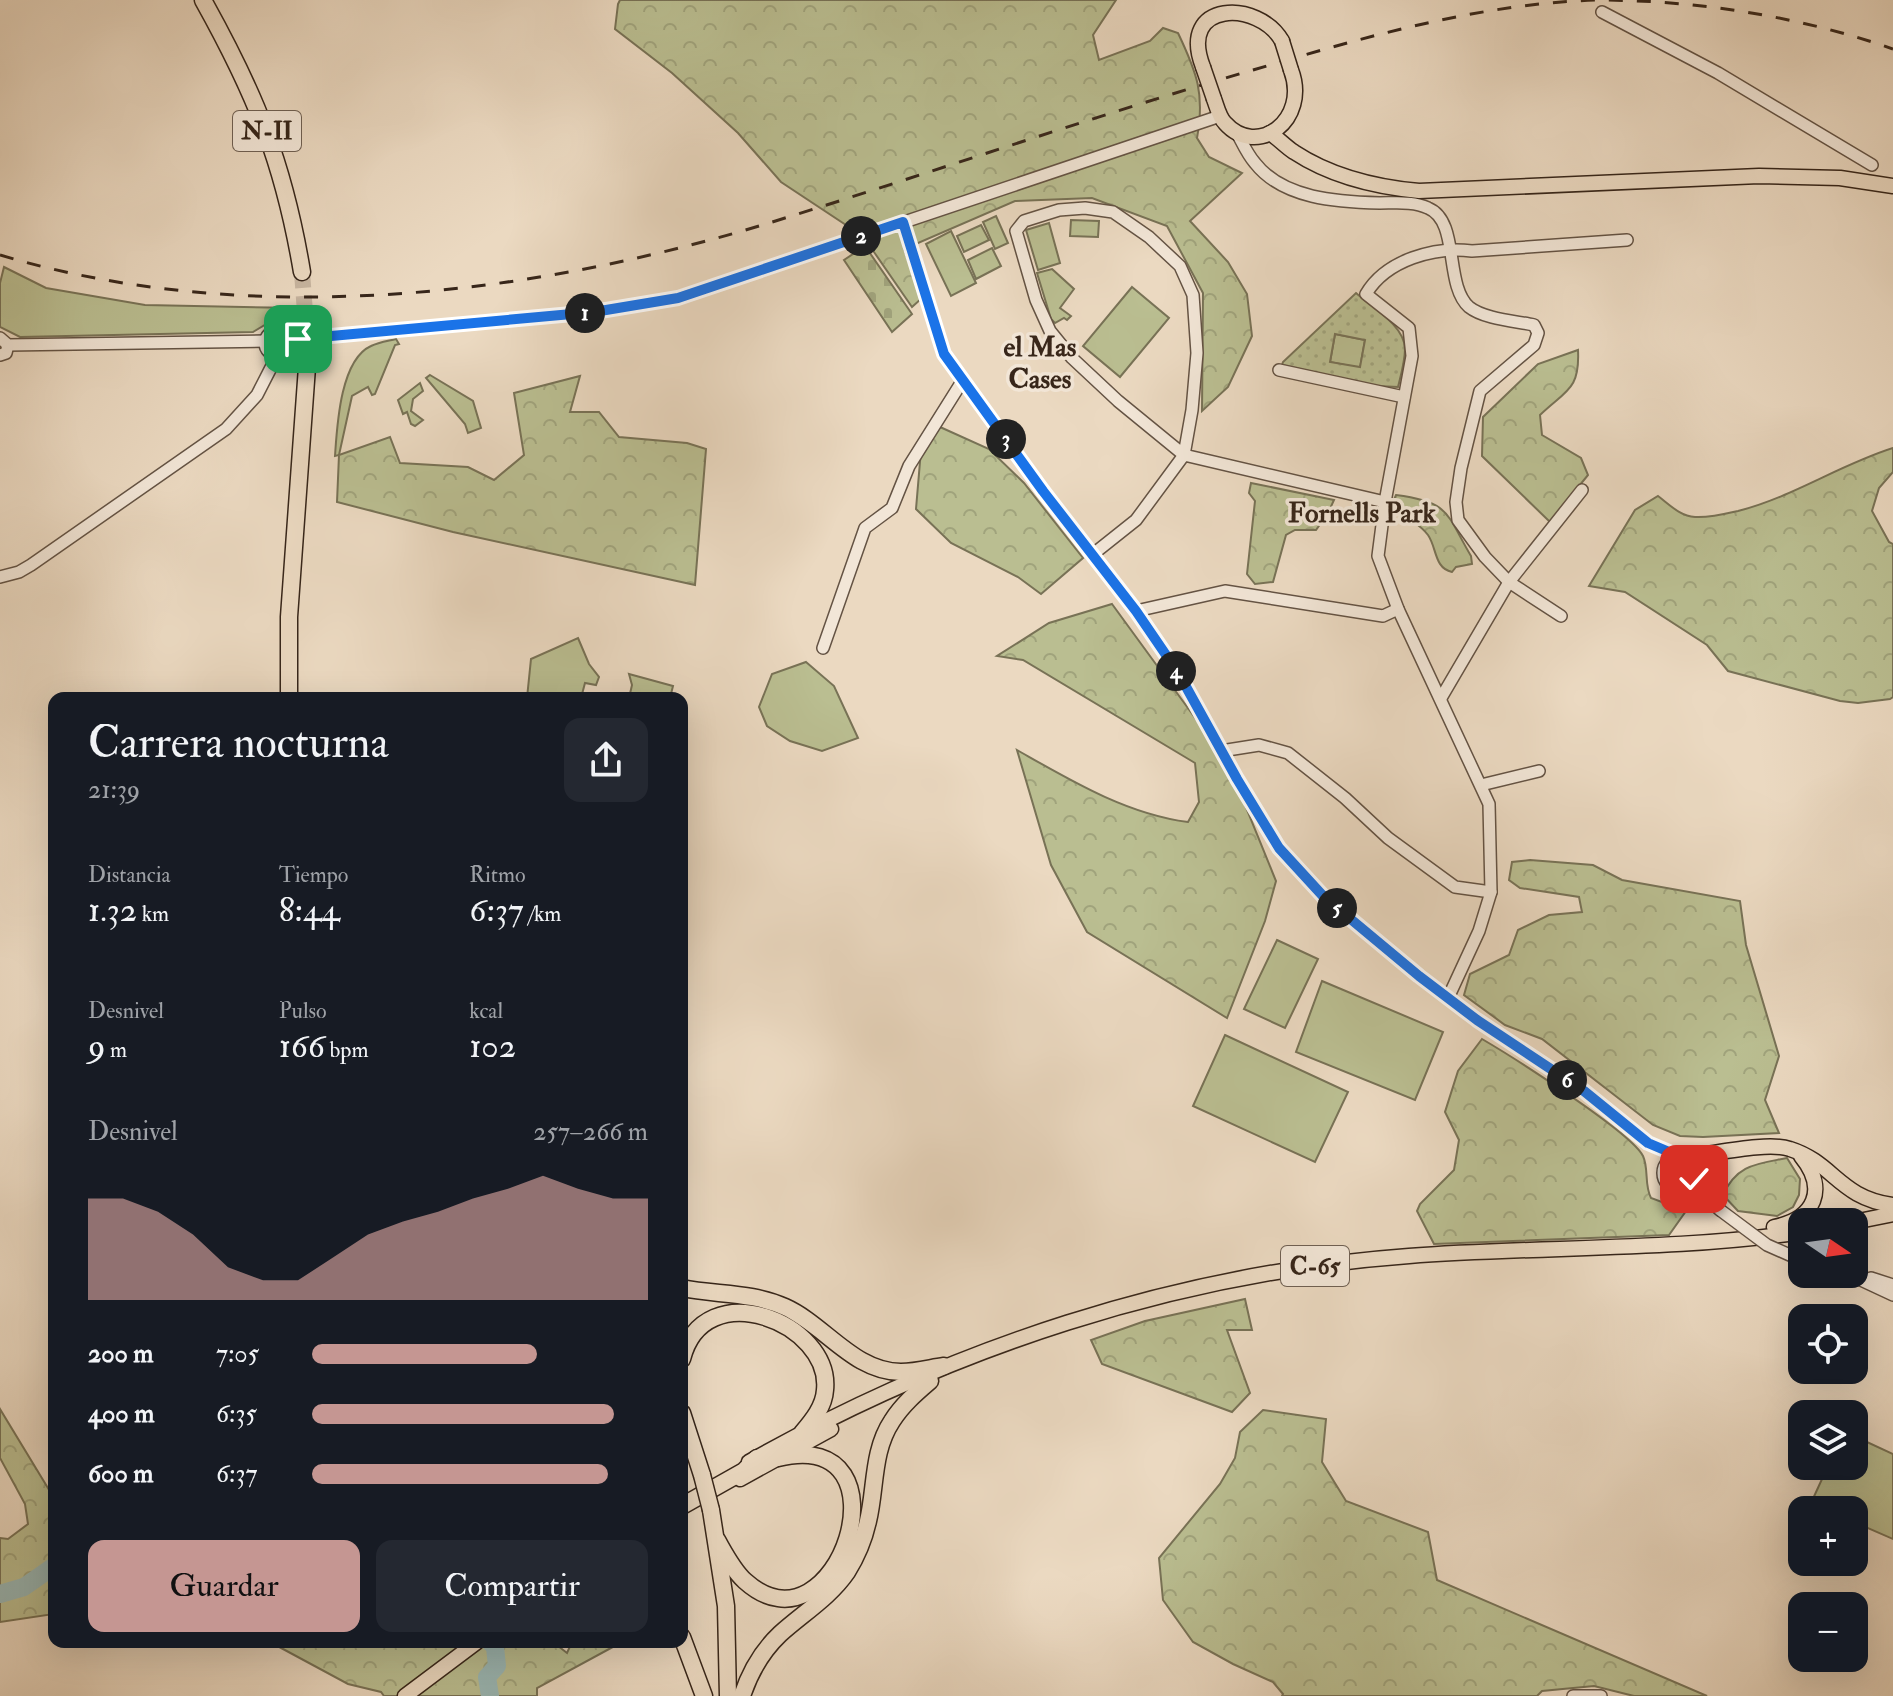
<!DOCTYPE html>
<html lang="es">
<head>
<meta charset="utf-8">
<style>
	body { margin:0; font-family:"IM FELL Double Pica",serif; background:#242831; color:#f1f3f6; height:100vh; display:flex; flex-direction:column; font-size:30px; white-space:nowrap }
	* { box-sizing:border-box; margin:0 }
	p { font-size:26px; color:#9ea1a6 }
	.icon { flex:none; width:44px; height:44px; fill:none; stroke:currentColor; stroke-width:2; stroke-linecap:round; stroke-linejoin:round }
	.map { position:relative; flex:1; overflow:hidden }
	.panel { position:absolute; left:48px; top:692px; width:640px; height:956px; display:flex; flex-direction:column; background:#171b24; border-radius:16px; box-shadow:0 8px 32px #0002 }
	.panel>* { flex:none }
	.needle { width:52px; rotate:103deg }
	.fabs { position:absolute; left:1788px; top:1208px; display:grid; gap:16px }
	.fabs a { display:grid; place-items:center; width:80px; height:80px; border-radius:16px; background:#171b24; box-shadow:0 8px 32px #0002; font-size:40px }
	.pin { position:absolute; display:grid; place-items:center; width:68px; height:68px; color:#fff; margin:-34px; border-radius:16px; box-shadow:0 4px 12px #0006 }
	.km { position:absolute; width:40px; height:40px; margin:-20px; border-radius:50%; background:#222; color:#fff; font-size:22px; line-height:40px; text-align:center }
	.round { display:grid; place-items:center; flex:none; width:84px; height:84px; border-radius:16px; background:#242831 }
	.headline { display:flex; align-items:center; justify-content:space-between; height:136px; padding:0 40px }
	h1 { font-size:44px; font-weight:600; line-height:60px }
	.stats { display:grid; grid-template-columns:repeat(3,1fr); gap:12px; height:136px; padding:8px 40px }
	.stats div { display:grid; align-content:center }
	.stats b { font-size:34px; font-weight:600 }
	.stats small { font-size:22px; font-weight:400 }
	.stats p { font-size:22px }
	.chart { height:224px; padding:16px 40px }
	.chart p { display:flex; justify-content:space-between }
	.chart svg { width:100%; height:144px; margin-top:8px; fill:#c59692; opacity:.7 }
	.button { display:flex; gap:16px; margin-top:auto; padding:16px 40px }
	.button a { flex:1; height:92px; border-radius:16px; background:#c59692; color:#111; font-size:32px; font-weight:600; line-height:92px; text-align:center }
	.button a+a { background:#242831; color:#f1f3f6 }
	ul { padding:0 40px; list-style:none; font-size:26px }
	li { display:grid; grid-template-columns:128px 96px 1fr; align-items:center; height:60px }
	li i { height:20px; border-radius:10px; background:#c59692 }
	.map>svg:first-child { display:block }
	.green { fill:#babe91; stroke:#787256; stroke-width:2 }
	.forest { fill:url(#forest-crowns); stroke:#787256; stroke-width:2 }
	.cemetery { fill:url(#cemetery-stones); stroke:#787256; stroke-width:2 }
	.park { fill:url(#park-dots); stroke:#787256; stroke-width:2; fill-rule:evenodd }
	.lines { fill:none; stroke-linecap:round; stroke-linejoin:round }
	.river { stroke:#99b9b8; stroke-width:18 }
	.highway-tunnel { stroke:#c7b5a0; stroke-width:16; stroke-dasharray:16 8; stroke-linecap:butt }
	.minor-casing { stroke:#645344; stroke-width:14 }
	.major-casing { stroke:#37261a; stroke-width:17 }
	.highway-casing { stroke:#37261a; stroke-width:19 }
	.minor { stroke:#f2e6d7; stroke-width:11 }
	.major { stroke:#ebd9c1; stroke-width:14 }
	.highway { stroke:#ebd9c1; stroke-width:16 }
	.rail { stroke:#37261a; stroke-width:3; stroke-dasharray:14 14; stroke-linecap:butt }
	.minor-bridge-casing { stroke:#645344; stroke-width:14; stroke-linecap:butt }
	.major-bridge-casing { stroke:#37261a; stroke-width:17; stroke-linecap:butt }
	.highway-bridge-casing { stroke:#37261a; stroke-width:19; stroke-linecap:butt }
	.minor-bridge { stroke:#f2e6d7; stroke-width:11 }
	.major-bridge { stroke:#ebd9c1; stroke-width:14 }
	.highway-bridge { stroke:#ebd9c1; stroke-width:16 }
	.route-casing { stroke:#fff; stroke-width:16 }
	.route { stroke:#1a73e8; stroke-width:10 }
	.labels { text-anchor:middle; stroke-width:7; stroke-linejoin:round; paint-order:stroke }
	.shield { fill:#f2e6d7; stroke:#6f6053; stroke-width:2 }
	.shield-label { font-size:24px; font-weight:bold; fill:#37261a }
	.neighbourhood-label { font-size:28px; font-weight:bold; fill:#37261a; stroke:#f2e6d7 }
</style>
</head>
<body>
<div class="map">
<svg width="1893" height="1696" viewBox="0 0 1893 1696">
	<defs>
		<pattern id="forest-crowns" width="20" height="18" patternUnits="userSpaceOnUse" patternTransform="scale(2)"><rect width="20" height="18" fill="#babe91"/><path d="M2 6a3 3 0 1 1 6 0M12 15a3 3 0 1 1 6 0" fill="none" stroke="#a0a37c"/></pattern>
		<pattern id="cemetery-stones" width="16" height="16" patternUnits="userSpaceOnUse" patternTransform="scale(2)"><rect width="16" height="16" fill="#babe91"/><path d="M2 7V4a2 2 0 0 1 4 0v3zM10 15v-3a2 2 0 0 1 4 0v3z" fill="#a0a37c"/></pattern>
		<pattern id="park-dots" width="8" height="8" patternUnits="userSpaceOnUse" patternTransform="scale(2)"><rect width="8" height="8" fill="#babe91"/><path d="M2 2h.1M6 6h.1" fill="none" stroke="#a0a37c" stroke-width="1.8" stroke-linecap="round"/></pattern>
	</defs>
	<rect width="100%" height="100%" fill="#ebd9c1"/>
	<filter id="stains"><feTurbulence type="fractalNoise" baseFrequency=".0025" numOctaves="4"/><feColorMatrix values="0 0 0 0 .2 0 0 0 0 .09 0 0 0 0 .02 0 0 0 .5 -.17"/></filter>
	<radialGradient id="worn" r=".72"><stop offset=".6" stop-color="#630" stop-opacity="0"/><stop offset="1" stop-color="#630" stop-opacity=".3"/></radialGradient>
	<g class="green">
		<polygon points="996,216 1008,243 995,249 983,222"/>
		<polygon points="1071,220 1099,221 1098,237 1070,236"/>
		<polygon points="1049,223 1060,263 1038,270 1026,230"/>
		<polygon points="981,225 989,240 964,252 957,236"/>
		<polygon points="951,231 976,283 951,296 926,244"/>
		<polygon points="992,248 1001,266 976,279 968,260"/>
		<polygon points="4,267 46,288 145,305 298,308 291,324 285,325 273,320 253,332 20,337 0,327 0,283"/>
		<polygon points="1052,269 1074,289 1060,308 1071,316 1067,320 1064,318 1055,323 1051,319 1037,273"/>
		<polygon points="1132,287 1169,318 1120,377 1083,346"/>
		<polygon points="1335,334 1365,340 1360,368 1330,362"/>
		<path d="M396,339L399,344L395,345L375,394L372,395L368,387L352,396L339,455L335,456C337,427 340,360 371,346C379,342 388,341 396,339Z"/>
		<polygon points="430,375 473,401 481,428 468,433 465,424 426,378"/>
		<polygon points="420,383 423,391 413,399 411,411 423,420 415,426 411,424 407,412 403,414 398,400"/>
		<polygon points="578,638 589,664 599,677 596,685 585,683 581,698 527,698 531,659"/>
		<polygon points="806,662 834,686 858,738 822,751 790,741 767,726 759,707 772,674"/>
		<polygon points="629,674 673,686 670,698 629,698 632,685"/>
		<polygon points="1277,940 1318,959 1285,1028 1244,1009"/>
		<polygon points="1322,981 1443,1032 1415,1100 1296,1052"/>
		<polygon points="1225,1035 1348,1092 1315,1162 1193,1106"/>
		<polygon points="1854,1436 1893,1454 1893,1539 1854,1522 1854,1510 1827,1510 1811,1503 1828,1466 1854,1466"/>
	</g>
	<g class="forest">
		<path d="M620,0H1116L1093,35L1099,60L1150,41L1163,28L1178,33C1197,73 1205,94 1197,138L1209,157L1242,173L1190,221L1228,262L1247,294L1252,336L1228,387L1202,411L1203,293L1167,226L1092,198L1015,201L904,249L922,298L912,307L874,252L855,231L781,182L738,133L672,73L615,29L618,4Z"/>
		<path d="M1578,350C1580,390 1566,390 1540,415L1542,435L1581,458L1588,475L1550,522L1482,456L1483,417L1538,364Z"/>
		<polygon points="580,376 570,412 599,412 619,437 687,443 706,449 695,585 453,532 337,502 339,455 390,437 400,463 468,467 494,480 524,455 514,393"/>
		<polygon points="940,427 989,449 1024,483 1083,558 1041,594 1018,577 951,543 916,509 921,450"/>
		<path d="M1893,448V472L1879,488L1872,511L1889,542L1893,544V697L1890,699L1858,703L1840,701L1728,671L1707,645L1625,592L1589,586L1635,510L1658,496C1670,505 1680,516 1695,517C1709,518 1725,514 1738,511C1793,497 1839,465 1893,448Z"/>
		<polygon points="1251,483 1334,500 1328,513 1316,530 1295,530 1286,535 1273,582 1255,584 1247,574 1255,501 1249,493"/>
		<path d="M1396,495C1451,502 1446,514 1471,556L1472,564L1456,567L1452,572C1434,568 1437,548 1428,535C1419,523 1402,515 1390,508Z"/>
		<path d="M1112,604L1228,763L1276,881L1265,921L1227,1018L1087,932L1051,865L1017,750C1070,780 1126,814 1188,822L1199,802L1195,763L1023,660L997,656L1049,623Z"/>
		<polygon points="1530,860 1593,865 1622,880 1740,901 1746,945 1779,1056 1765,1100 1779,1133 1703,1137 1680,1136 1653,1125 1542,1039 1505,1025 1464,995 1470,974 1509,955 1518,930 1549,915 1582,912 1579,897 1520,888 1509,880 1512,862"/>
		<path d="M1482,1039C1511,1056 1631,1132 1643,1156C1649,1169 1644,1185 1651,1198L1686,1211L1669,1235L1434,1244L1417,1211L1420,1204L1454,1170L1459,1140L1445,1112L1458,1071Z"/>
		<path d="M1787,1158L1800,1179L1799,1195L1793,1207L1777,1216L1738,1211L1723,1195C1737,1164 1757,1164 1787,1158Z"/>
		<polygon points="1245,1299 1252,1330 1227,1330 1250,1393 1232,1412 1102,1364 1091,1340 1145,1321"/>
		<polygon points="0,1409 54,1498 54,1614 0,1622 0,1538 8,1539 28,1524 25,1504 0,1458"/>
		<polygon points="1263,1410 1326,1419 1322,1462 1346,1501 1428,1532 1437,1580 1707,1696 1634,1696 1594,1686 1542,1691 1537,1696 1282,1696 1283,1694 1273,1682 1233,1664 1193,1642 1163,1600 1159,1558 1220,1484 1235,1458 1240,1432"/>
		<polygon points="270,1642 553,1642 567,1653 572,1642 622,1642 537,1688 537,1696 384,1696 381,1692 348,1684"/>
	</g>
	<polygon class="cemetery" points="865,246 912,314 892,332 844,260"/>
	<path class="park" d="M1356,293C1372,307 1405,326 1405,349C1405,361 1401,375 1398,387L1376,386L1282,365L1283,362ZM1335,334L1365,340L1360,367L1330,362Z"/>
	<g class="lines">
		<g class="river">
			<polyline points="0,1594 24,1587 54,1566"/>
			<polyline points="490,1642 495,1647 497,1666 487,1677 490,1696"/>
		</g>
		<polyline class="highway-tunnel" points="302,272 308,353"/>
		<g class="minor-casing">
			<g id="minor">
				<polyline points="1602,12 1718,73 1872,165"/>
				<path d="M1236,131C1242,142 1247,154 1255,163C1283,199 1338,202 1380,203C1395,203 1414,201 1428,208C1460,221 1444,285 1469,307C1484,319 1515,321 1534,325L1538,333L1534,345L1480,391L1461,468L1456,502L1458,520L1485,557L1509,582L1561,616"/>
				<polyline points="903,222 944,354 1043,491 1136,611 1179,674 1237,779 1279,848 1323,896 1419,976 1477,1020 1584,1091 1648,1143 1680,1157"/>
				<circle cx="277" cy="343" r="12"/>
				<polyline points="0,338 8,345 266,341"/>
				<polyline points="289,340 594,312 678,298 1220,116"/>
				<polyline points="0,355 6,353 8,345"/>
				<polyline points="1279,370 1404,397"/>
				<polyline points="1092,555 1136,520 1184,455 1192,410 1197,353 1193,295 1180,266 1149,237 1113,212 1085,208 1059,210 1024,221 1016,231 1036,300 1050,331 1072,358 1118,401 1184,455 1385,502"/>
				<polyline points="0,577 19,572 31,565 226,429 257,395 278,354"/>
				<polyline points="1136,611 1225,591 1383,616 1398,609"/>
				<polyline points="823,648 865,528 892,508 909,466 963,380"/>
				<polyline points="1441,698 1509,582 1582,490"/>
				<polyline points="1221,751 1259,745 1288,753 1345,798 1388,838 1455,887 1491,892"/>
				<polyline points="1481,785 1539,771"/>
				<path d="M1448,998L1479,931L1491,892L1489,804L1398,609L1378,556L1385,502L1412,356L1409,328L1366,294C1386,260 1435,246 1472,251L1627,240"/>
				<circle cx="1679" cy="1173" r="16"/>
				<polyline points="1695,1177 1706,1197 1720,1210"/>
				<polyline points="1848,1274 1893,1295"/>
				<polyline points="1871,1278 1893,1285"/>
				<polyline points="1573,1696 1601,1696"/>
			</g>
		</g>
		<g class="major-casing">
			<g id="major">
				<path d="M1203,67C1177,0 1259,0 1282,41"/>
				<path d="M1214,99C1217,107 1219,117 1225,123C1257,159 1310,120 1291,70"/>
				<path d="M1270,133C1279,139 1286,147 1294,152C1332,177 1375,187 1419,191L1759,176L1840,178L1893,186"/>
				<path d="M1683,1157C1710,1155 1767,1141 1790,1149C1834,1163 1839,1198 1893,1205"/>
				<polyline points="1695,1172 1718,1157"/>
				<polyline points="1854,1222 1893,1214"/>
				<path d="M1774,1227C1815,1219 1828,1189 1801,1156"/>
				<path d="M749,1462C951,1348 1176,1273 1409,1256C1540,1246 1672,1251 1802,1232"/>
				<polyline points="740,1479 831,1429"/>
				<polyline points="405,1696 477,1642"/>
			</g>
		</g>
		<g class="highway-casing">
			<g id="highway">
				<path d="M203,0C256,95 284,164 302,272"/>
				<polyline points="289,698 289,617 308,353"/>
				<path d="M682,1288C716,1295 752,1292 785,1307C825,1325 854,1372 901,1372C916,1372 930,1368 944,1366"/>
				<path d="M682,1359C704,1272 832,1323 825,1390C824,1407 812,1421 802,1433"/>
				<polyline points="682,1413 702,1475"/>
				<polyline points="682,1506 744,1471 757,1458"/>
				<polyline points="711,1510 726,1606 728,1696"/>
				<path d="M717,1540C725,1554 733,1570 745,1581C837,1664 915,1425 778,1458"/>
				<polyline points="682,1637 704,1696"/>
				<path d="M742,1696C750,1672 761,1652 780,1634C802,1614 830,1597 847,1572C857,1556 864,1539 868,1521C876,1488 872,1451 892,1421C902,1405 916,1393 930,1381"/>
			</g>
		</g>
		<use href="#minor" class="minor"/>
		<use href="#major" class="major"/>
		<use href="#highway" class="highway"/>
		<path class="rail" d="M0,255C248,329 526,297 769,223C931,173 1090,117 1253,70C1365,37 1478,4 1596,0C1695,0 1799,16 1893,49"/>
		<g class="minor-bridge-casing">
			<polyline id="minor-bridge" points="1720,1210 1767,1245 1801,1260"/>
		</g>
		<g class="major-bridge-casing">
			<g id="major-bridge">
				<polyline points="1282,41 1291,70"/>
				<polyline points="1203,67 1214,99"/>
			</g>
		</g>
		<g class="highway-bridge-casing">
			<polyline id="highway-bridge" points="702,1475 711,1510"/>
		</g>
		<use href="#minor-bridge" class="minor-bridge"/>
		<use href="#major-bridge" class="major-bridge"/>
		<use href="#highway-bridge" class="highway-bridge"/>
	</g>
	<g class="lines">
		<g class="route-casing">
			<polyline id="route" points="298,339 594,312 678,298 903,222 944,354 1043,491 1136,611 1179,674 1237,779 1279,848 1323,896 1419,976 1477,1020 1584,1091 1648,1143 1688,1160 1694,1168 1694,1179"/>
		</g>
		<use href="#route" class="route"/>
	</g>
	<g class="labels">
		<g class="shield">
			<rect x="233" y="111" width="68" height="40" rx="6"/>
			<rect x="1281" y="1246" width="68" height="40" rx="6"/>
		</g>
		<g class="shield-label">
			<text x="267" y="139">N-II</text>
			<text x="1315" y="1274">C-65</text>
		</g>
		<g class="neighbourhood-label">
			<text x="1040" y="356">el Mas<tspan x="1040" dy="32">Cases</tspan></text>
			<text x="1362" y="522">Fornells Park</text>
		</g>
	</g>
	<rect width="100%" height="100%" filter="url(#stains)"/>
	<rect width="100%" height="100%" fill="url(#worn)"/>
</svg>
<div class="fabs">
<a><svg class="needle" viewBox="-14 -14 28 28"><path d="M0-13l5 13h-10z" fill="#e53935"/><path d="M0 13l5-13h-10z" fill="#9ea1a6"/></svg></a>
<a><svg class="icon" aria-label="locate" viewBox="0 0 24 24"><circle cx="12" cy="12" r="6"/><path d="M12 2v4M12 18v4M2 12h4M18 12h4"/></svg></a>
<a><svg class="icon" aria-label="layers" viewBox="0 0 24 24"><path d="M12 4l9 5-9 5-9-5zM3 14l9 5 9-5"/></svg></a>
<a>+</a>
<a>−</a>
</div>
<div class="pin" style="left:298px;top:339px;background:#1e9e55"><svg class="icon" aria-label="arrive" viewBox="0 0 24 24"><path d="M6 21V4h12l-3 4 3 4H6"/></svg></div>
<div class="pin" style="left:1694px;top:1179px;background:#d93025"><svg class="icon" aria-label="check" viewBox="0 0 24 24"><path d="M5 12l5 5 9-10"/></svg></div>
<b class="km" style="left:585px;top:313px">1</b>
<b class="km" style="left:861px;top:236px">2</b>
<b class="km" style="left:1006px;top:439px">3</b>
<b class="km" style="left:1176px;top:671px">4</b>
<b class="km" style="left:1337px;top:908px">5</b>
<b class="km" style="left:1567px;top:1080px">6</b>
<section class="panel">
<div class="headline"><div><h1>Carrera nocturna</h1><p>21:39</p></div><a class="round"><svg class="icon" aria-label="share" viewBox="0 0 24 24"><path d="M12 15V3M7 8l5-5 5 5M5 13v7h14v-7"/></svg></a></div>
<div class="stats">
<div><p>Distancia</p><b>1.32<small> km</small></b></div>
<div><p>Tiempo</p><b>8:44</b></div>
<div><p>Ritmo</p><b>6:37<small> /km</small></b></div>
</div>
<div class="stats">
<div><p>Desnivel</p><b>9<small> m</small></b></div>
<div><p>Pulso</p><b>166<small> bpm</small></b></div>
<div><p>kcal</p><b>102</b></div>
</div>
<div class="chart"><p><span>Desnivel</span>257–266 m</p>
<svg viewBox="0 0 160 44" preserveAspectRatio="none"><path d="M0 44V13L10 13L20 17L30 24L40 34L50 38L60 38L70 31L80 24L90 20L100 17L110 13L120 10L130 6L140 10L150 13L160 13V44z"/></svg>
</div>
<ul>
<li><b>200 m</b>7:05<i style="width:67%"></i></li>
<li><b>400 m</b>6:35<i style="width:90%"></i></li>
<li><b>600 m</b>6:37<i style="width:88%"></i></li>
</ul>
<div class="button"><a>Guardar</a><a>Compartir</a></div>
</section>
</div>
</body>
</html>
